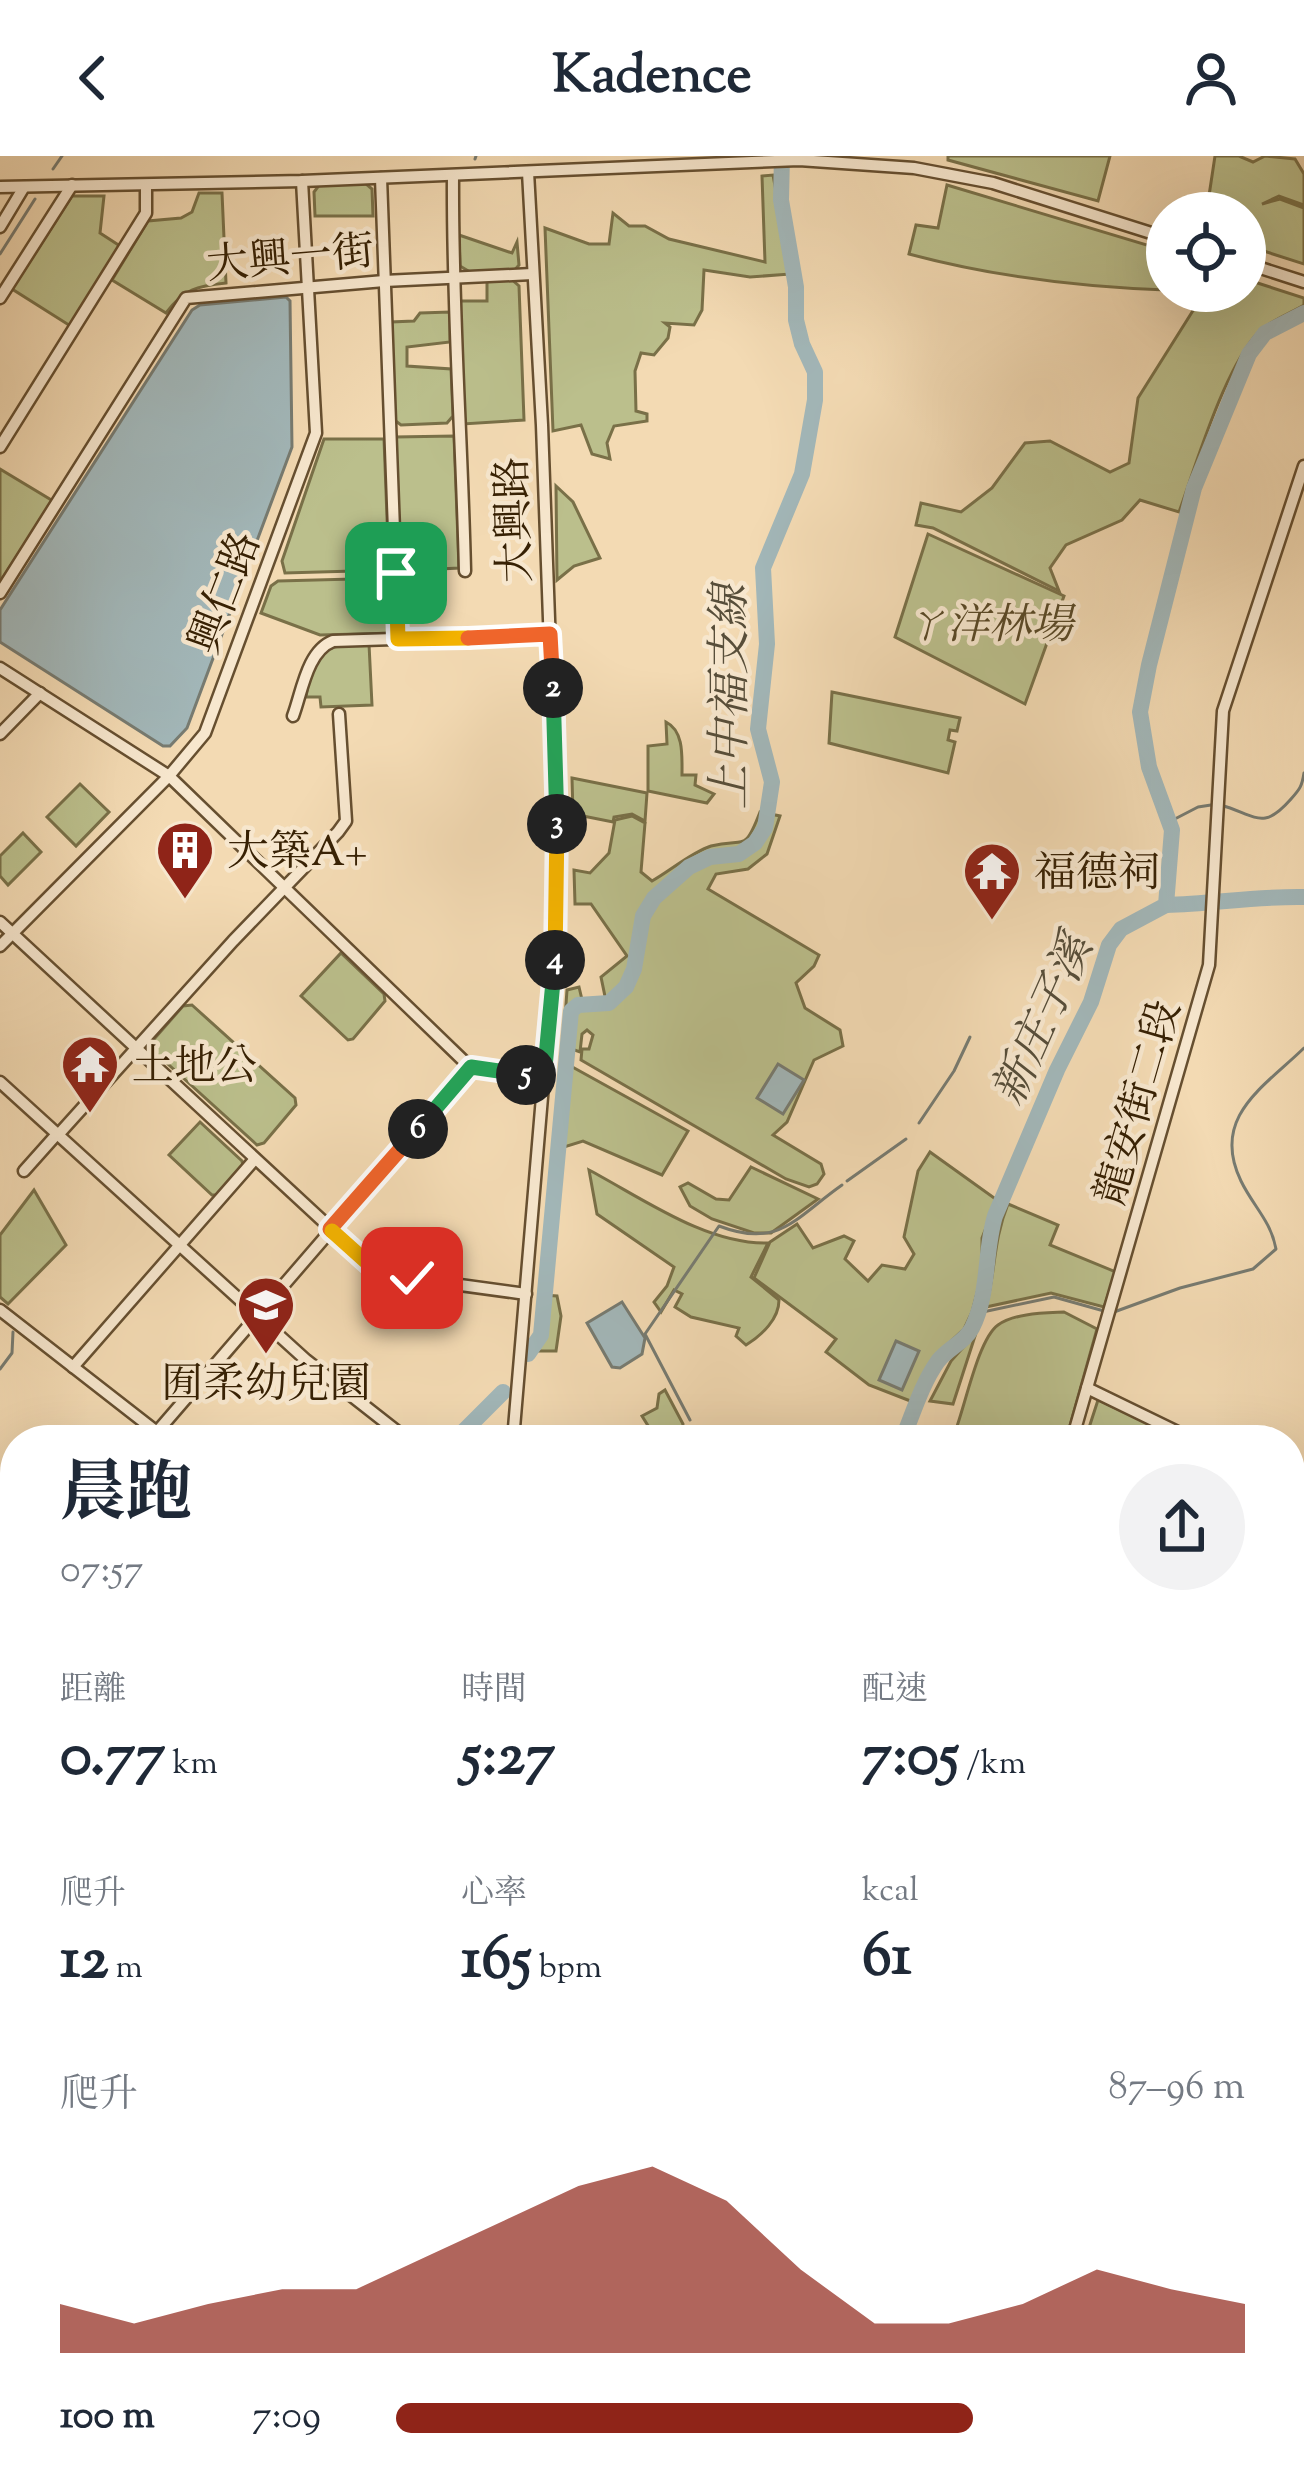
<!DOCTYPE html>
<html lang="zh-TW">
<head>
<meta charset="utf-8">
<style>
	body { margin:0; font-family:"Sorts Mill Goudy","Noto Serif TC",serif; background:#f2f2f3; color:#1f2937; height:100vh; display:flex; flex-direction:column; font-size:45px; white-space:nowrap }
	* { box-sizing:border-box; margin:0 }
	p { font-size:39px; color:#747a83 }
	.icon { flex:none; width:66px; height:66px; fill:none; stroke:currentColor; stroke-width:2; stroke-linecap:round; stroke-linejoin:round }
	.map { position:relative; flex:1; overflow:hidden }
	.drawer { position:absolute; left:0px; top:1269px; width:1305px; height:1065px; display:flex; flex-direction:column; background:#fff; border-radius:48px 48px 0 0; box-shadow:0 12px 48px #0002 }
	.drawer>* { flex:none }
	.controls { position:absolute; left:1146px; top:36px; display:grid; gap:24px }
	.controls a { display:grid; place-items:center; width:120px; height:120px; border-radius:50%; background:#fff; box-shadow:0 12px 48px #0002; font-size:60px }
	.pin { position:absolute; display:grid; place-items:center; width:102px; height:102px; color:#fff; margin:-51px; border-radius:24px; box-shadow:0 6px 18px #0006 }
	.km { position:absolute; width:60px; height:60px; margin:-30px; border-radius:50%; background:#222; color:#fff; font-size:33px; line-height:60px; text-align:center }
	.round { display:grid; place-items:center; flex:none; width:126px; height:126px; border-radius:63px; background:#f2f2f3 }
	.head { display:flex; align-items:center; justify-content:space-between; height:204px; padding:0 60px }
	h1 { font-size:66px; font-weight:700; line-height:90px }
	.metrics { display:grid; grid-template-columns:repeat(3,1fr); gap:18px; height:204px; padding:12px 60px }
	.metrics div { display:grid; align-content:center }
	.metrics b { font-size:60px; font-weight:700 }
	.metrics small { font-size:33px; font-weight:400 }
	.metrics p { font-size:33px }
	.chart { height:336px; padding:24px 60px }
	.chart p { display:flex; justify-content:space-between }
	.chart svg { width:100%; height:216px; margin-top:12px; fill:#8f2418; opacity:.7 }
	ul { padding:0 60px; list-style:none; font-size:39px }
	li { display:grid; grid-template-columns:192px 144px 1fr; align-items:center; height:90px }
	li i { height:30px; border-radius:15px; background:#8f2418 }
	header { display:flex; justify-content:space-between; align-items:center; height:156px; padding:0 60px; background:#fff; font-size:54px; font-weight:700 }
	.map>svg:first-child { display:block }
	.green { fill:#bbbf8c; stroke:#797048; stroke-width:3 }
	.water { fill:#a2b7b9; stroke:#777b71; stroke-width:3 }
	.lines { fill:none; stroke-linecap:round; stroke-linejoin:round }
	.stream { stroke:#777b71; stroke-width:3 }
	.river { stroke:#a2b7b9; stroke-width:16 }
	.minor-casing { stroke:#664f30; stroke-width:15 }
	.major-casing { stroke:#372104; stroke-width:18 }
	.minor { stroke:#f7e7ce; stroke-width:10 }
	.major { stroke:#f3dab3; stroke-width:14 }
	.split-1-casing { stroke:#fff; stroke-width:24 }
	.split-2-casing { stroke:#fff; stroke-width:24 }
	.split-3-casing { stroke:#fff; stroke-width:24 }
	.split-4-casing { stroke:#fff; stroke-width:24 }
	.split-5-casing { stroke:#fff; stroke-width:24 }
	.split-6-casing { stroke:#fff; stroke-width:24 }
	.split-7-casing { stroke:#fff; stroke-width:24 }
	.split-8-casing { stroke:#fff; stroke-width:24 }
	.split-1 { stroke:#f5b400; stroke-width:15 }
	.split-2 { stroke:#f0652b; stroke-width:15 }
	.split-3 { stroke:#22a559; stroke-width:15 }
	.split-4 { stroke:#f5b400; stroke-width:15 }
	.split-5 { stroke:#22a559; stroke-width:15 }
	.split-6 { stroke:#22a559; stroke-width:15 }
	.split-7 { stroke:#f0652b; stroke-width:15 }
	.split-8 { stroke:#f5b400; stroke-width:15 }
	.labels { text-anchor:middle; stroke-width:9; stroke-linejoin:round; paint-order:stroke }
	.street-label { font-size:42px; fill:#372104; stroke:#f7e7ce }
	.park-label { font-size:42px; font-style:italic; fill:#584826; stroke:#f7e7ce }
	.poi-label { font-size:42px; fill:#372104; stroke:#f7e7ce; text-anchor:start }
	.water-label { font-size:45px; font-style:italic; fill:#574e3a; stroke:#f7e7ce }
</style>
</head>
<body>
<header><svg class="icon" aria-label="back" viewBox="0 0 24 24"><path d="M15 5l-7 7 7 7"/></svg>Kadence<svg class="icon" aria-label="person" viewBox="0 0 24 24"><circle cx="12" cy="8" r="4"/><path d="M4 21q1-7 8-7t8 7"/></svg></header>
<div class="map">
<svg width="1304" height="2333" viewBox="0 0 1304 2333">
	<rect width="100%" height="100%" fill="#f3dab3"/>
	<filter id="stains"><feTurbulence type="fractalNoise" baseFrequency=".00167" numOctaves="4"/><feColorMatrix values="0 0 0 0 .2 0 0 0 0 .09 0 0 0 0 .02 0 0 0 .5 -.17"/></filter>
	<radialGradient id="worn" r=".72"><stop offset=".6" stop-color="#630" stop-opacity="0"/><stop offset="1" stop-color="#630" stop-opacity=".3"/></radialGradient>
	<g class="green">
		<polygon points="948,0 1110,0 1098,45 948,4"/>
		<polygon points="1215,0 1239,0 1253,6 1265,0 1295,3 1304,18 1304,49 1279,40 1262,48 1280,43 1304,52 1304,108 1245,89 1245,57 1215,57 1207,53"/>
		<polygon points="773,19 791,118 750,121 704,114 702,154 694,169 665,167 670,171 668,182 654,199 641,197 635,215 636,255 647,258 647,265 614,270 607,287 610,303 592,298 581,269 553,275 545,72 589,88 609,88 613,57 629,70 645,70 669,83 765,106 762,20"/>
		<polygon points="364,26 372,33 373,60 315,60 314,36 320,28"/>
		<path d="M947,29L1167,95L1166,134C1081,131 991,120 909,98L916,69L938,72Z"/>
		<path d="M199,37H222L226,127C197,130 184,133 166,157L112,124L148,65L181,62L192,56Z"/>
		<polygon points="72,40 104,40 100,77 120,90 72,171 12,133"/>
		<polygon points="459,79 512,97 517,86 519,109 513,116 470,116 460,110"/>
		<polygon points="510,122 519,130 524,264 463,268 458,145 487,145 487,123"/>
		<path d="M1245,123L1304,142V149C1289,158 1267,166 1255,180C1222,220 1197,306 1179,356L1140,344L1122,364L1066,389L1050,412L1059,435L933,372L916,369L921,347L961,356L992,332L1025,287L1050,285L1110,316L1129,307L1138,242L1194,153L1219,135H1245Z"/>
		<polygon points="450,156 450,186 407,191 407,210 451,213 453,260 447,267 401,269 393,263 391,166 414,165 420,157"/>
		<polygon points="454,280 459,412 399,415 395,281"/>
		<polygon points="324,283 384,283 389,414 285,417 282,405"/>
		<polygon points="0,313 53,345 0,426"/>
		<polygon points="556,330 573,346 600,402 574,410 557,424"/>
		<polygon points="928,378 1064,440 1025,548 895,481"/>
		<polygon points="391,422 395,477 320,479 261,457 271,430 278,425"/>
		<path d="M369,488L372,549L321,551L320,541H306C313,492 323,489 369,488Z"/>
		<polygon points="832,536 960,562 957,575 950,574 948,584 955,586 948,617 829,587"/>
		<path d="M666,566C684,575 682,600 682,619H696L695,629L714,638L707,647L648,635V590L667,588Z"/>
		<polygon points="572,622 647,637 645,665 632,658 614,661 613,666 573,658"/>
		<polygon points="80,628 109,656 76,690 47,661"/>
		<path d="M760,656L780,660L767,698L748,713L716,718L708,733L819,799L814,810L796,827L805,852L840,874L843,890L814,904L787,966L773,979L821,1008L824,1018L817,1028L809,1031L786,1023L581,904L582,893H589L593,879L587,874L582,878L580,896L563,890L567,834L579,831L584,852L607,850L601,821L627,800L591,748H575L574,714L590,717L609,697L615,664L632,660L645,667L641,716L652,725C670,715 692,696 711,690C745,681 744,698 760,656Z"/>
		<polygon points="23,677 41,696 8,729 0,720 0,700"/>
		<polygon points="341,797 384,838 385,845 353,883 348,884 301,840"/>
		<polygon points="192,849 295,942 296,949 264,987 257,989 148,890 183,850"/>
		<polygon points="567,908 688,975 662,1019 583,985 561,992"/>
		<polygon points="200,966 242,1005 243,1010 218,1039 212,1039 169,999"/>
		<polygon points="930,996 997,1044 982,1082 982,1118 972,1156 964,1173 935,1200 913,1246 869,1229 826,1196 836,1183 754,1122 770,1086 797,1068 813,1092 844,1080 854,1085 845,1103 868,1125 882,1109 905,1113 914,1098 904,1081 918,1015"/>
		<polygon points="751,1011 818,1043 771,1077 754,1077 712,1063 690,1050 680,1031 688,1027 716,1043 729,1044"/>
		<path d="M589,1014C642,1042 707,1089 768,1087L751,1121L779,1144C779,1163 762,1179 746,1189L736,1180L739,1172L691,1161L675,1151L682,1138L674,1134L661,1156L654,1146L667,1130L674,1111L597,1058Z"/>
		<polygon points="34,1034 66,1089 8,1148 0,1141 0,1079"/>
		<path d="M1008,1048L1058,1069L1050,1089L1116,1116L1104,1151L1051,1137L986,1151C996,1113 993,1085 1008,1048Z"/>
		<polygon points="542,1139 557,1140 561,1160 556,1195 536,1195"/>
		<path d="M1064,1156L1097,1173L1066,1284H952C964,1257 977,1184 998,1169C1015,1157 1044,1157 1064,1156Z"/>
		<polygon points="976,1177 953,1248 930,1245 951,1205"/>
		<polygon points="665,1234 683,1268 680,1284 657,1284 642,1260 657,1252 659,1238"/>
		<polygon points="1098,1244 1169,1277 1165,1284 1085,1284"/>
		<polygon points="13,2291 15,2319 95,2319 121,2328 119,2333 0,2331"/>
	</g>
	<g class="water">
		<polygon points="286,141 290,145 292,291 187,572 170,590 163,590 0,486 0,454 192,154 200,149"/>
		<polygon points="778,908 804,924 783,958 757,942"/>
		<polygon points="622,1146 645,1182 642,1198 620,1212 612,1211 587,1167"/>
		<polygon points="896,1185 919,1195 902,1234 879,1224"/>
	</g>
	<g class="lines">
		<g class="stream">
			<polyline points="475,3 476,0"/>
			<polyline points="53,13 62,0"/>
			<polyline points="0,98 35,43"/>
			<path d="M1221,649C1257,660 1263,675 1291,643C1300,633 1302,630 1304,617"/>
			<polyline points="1169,666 1198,651 1211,649"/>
			<polyline points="919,967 954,915 970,881"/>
			<polyline points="847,1025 906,983"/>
			<path d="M1114,1156L1180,1132L1253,1113L1276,1093C1271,1065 1253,1050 1241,1025C1210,961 1264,931 1304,892"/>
			<polyline points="978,1157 1054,1141 1104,1155"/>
			<polyline points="0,1213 12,1197 13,1176"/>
			<path d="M690,1264L645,1178L719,1070C779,1093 795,1062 842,1029"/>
			<polyline points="1290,1720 1304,1692"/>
			<polyline points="1290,2277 1304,2262"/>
			<polyline points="682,2333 683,2319"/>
			<polyline points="1186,2333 1201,2319"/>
		</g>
		<g class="river">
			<path d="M1166,749C1212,748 1257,740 1304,741"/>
			<polyline points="528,1198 541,1179 571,855 578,849 609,847 626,831 634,813 643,760 654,742 689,711 710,701 739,698 755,687 765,672 772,626 758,573 767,488 763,412 802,318 815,244 815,216 802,188 796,164 796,131 781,44 782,0"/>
			<polyline points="455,1284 503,1236"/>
			<path d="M902,1284C913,1258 921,1229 938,1205C948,1192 965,1186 972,1172C990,1136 984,1096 995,1060L1057,914L1091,846L1109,789L1121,773L1166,749L1172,674L1149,611L1140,556L1149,509L1194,332L1249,198L1265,177L1304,157"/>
			<polyline points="463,2333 466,2319"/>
		</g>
		<g class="minor-casing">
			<g id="minor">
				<path d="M453,20C452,152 462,283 465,415"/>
				<polyline points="381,22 398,483"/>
				<polyline points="0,31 302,25 799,4 914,12 993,27 1167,82"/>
				<polyline points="0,71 24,31"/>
				<polyline points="1245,107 1304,126"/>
				<polyline points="0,142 72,29"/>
				<polyline points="0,291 146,57 146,29"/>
				<polyline points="0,437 186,142 384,125 532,118"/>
				<polyline points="0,512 169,620 471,912 544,922"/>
				<path d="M293,560C302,536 307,495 333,485L551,478"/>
				<polyline points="0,578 40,537"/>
				<polyline points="0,766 380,1118 526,1138"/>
				<polyline points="0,790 169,620 205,577 316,277 302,25"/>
				<polyline points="0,926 306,1204 408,1284"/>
				<polyline points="58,979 233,785 338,676 346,665 339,558"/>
				<polyline points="24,1015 57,978"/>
				<polyline points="0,1154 167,1284"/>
				<polyline points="73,1211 255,1003"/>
				<polyline points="1087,1232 1194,1284"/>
				<polyline points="150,1284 471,912"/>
				<polyline points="432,1284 437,1279"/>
				<polyline points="513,1284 559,740 542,269 528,16"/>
				<polyline points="1072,1284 1209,809 1223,555 1304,310"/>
				<polyline points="1290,1333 1304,1340"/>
				<polyline points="0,1546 15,1546"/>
				<polyline points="0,1611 15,1570"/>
				<polyline points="0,1770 15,1784"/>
				<polyline points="0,1883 15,1897"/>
				<polyline points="0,1960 15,1944"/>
				<polyline points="1290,2291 1304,2291"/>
				<polyline points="1024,2333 1025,2319"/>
			</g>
		</g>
		<g class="major-casing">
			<g id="major">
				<polyline points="0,1988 15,2002"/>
				<polyline points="389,2319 408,2333"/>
			</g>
		</g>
		<use href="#minor" class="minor"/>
		<use href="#major" class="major"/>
	</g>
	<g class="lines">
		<g class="split-1-casing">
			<polyline id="split-1" points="396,417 398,483 468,482"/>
		</g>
		<g class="split-2-casing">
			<polyline id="split-2" points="468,482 550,478 553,532"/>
		</g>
		<g class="split-3-casing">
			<polyline id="split-3" points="553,532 557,668"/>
		</g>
		<g class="split-4-casing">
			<polyline id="split-4" points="555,804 557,668"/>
		</g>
		<g class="split-5-casing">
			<polyline id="split-5" points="526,919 544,922 555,804"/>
		</g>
		<g class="split-6-casing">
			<polyline id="split-6" points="418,973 471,911 526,919"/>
		</g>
		<g class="split-7-casing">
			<polyline id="split-7" points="332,1075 330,1073 418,973"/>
		</g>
		<g class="split-8-casing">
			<polyline id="split-8" points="332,1075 380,1118 412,1122"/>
		</g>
		<use href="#split-1" class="split-1"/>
		<use href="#split-2" class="split-2"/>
		<use href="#split-3" class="split-3"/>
		<use href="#split-4" class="split-4"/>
		<use href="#split-5" class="split-5"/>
		<use href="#split-6" class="split-6"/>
		<use href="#split-7" class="split-7"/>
		<use href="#split-8" class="split-8"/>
	</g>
	<defs>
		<g id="building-pin" transform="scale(3)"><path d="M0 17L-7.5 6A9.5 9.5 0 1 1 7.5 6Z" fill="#8f2418" stroke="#f7e7ce"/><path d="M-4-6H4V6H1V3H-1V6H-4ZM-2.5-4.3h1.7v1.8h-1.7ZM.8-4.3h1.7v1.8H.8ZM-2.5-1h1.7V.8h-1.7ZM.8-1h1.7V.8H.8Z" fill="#fff"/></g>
		<g id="temple-pin" transform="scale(3)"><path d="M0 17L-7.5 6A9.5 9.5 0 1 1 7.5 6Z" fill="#8f2418" stroke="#f7e7ce"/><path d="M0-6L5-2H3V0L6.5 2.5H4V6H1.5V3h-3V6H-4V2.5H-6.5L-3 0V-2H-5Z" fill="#fff"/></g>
		<g id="school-pin" transform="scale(3)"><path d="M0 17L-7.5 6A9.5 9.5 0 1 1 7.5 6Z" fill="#8f2418" stroke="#f7e7ce"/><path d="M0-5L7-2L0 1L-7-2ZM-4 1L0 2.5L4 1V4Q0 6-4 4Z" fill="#fff"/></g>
	</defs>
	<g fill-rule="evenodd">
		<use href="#building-pin" x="185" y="694"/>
		<use href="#temple-pin" x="992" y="715"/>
		<use href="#temple-pin" x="90" y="908"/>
		<use href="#school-pin" x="266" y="1149"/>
	</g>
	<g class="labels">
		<g class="street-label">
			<text transform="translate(290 100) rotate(-5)" y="15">大興一街</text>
			<text transform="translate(512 364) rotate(-92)" y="15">大興路</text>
			<text transform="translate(223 436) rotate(-69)" y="15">興仁路</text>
			<text transform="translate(1136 946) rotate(-74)" y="15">龍安街二段</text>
		</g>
		<g class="park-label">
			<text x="989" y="482">ㄚ洋林場</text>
		</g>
		<g class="poi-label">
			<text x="227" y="709">大築A+</text>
			<text x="1034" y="730">福德祠</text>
			<text x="132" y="923">土地公</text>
			<text x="266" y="1241" text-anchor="middle">囿柔幼兒園</text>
		</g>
		<g class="water-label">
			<text transform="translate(728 541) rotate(-90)" y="16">上中福支線</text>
			<text transform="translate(1041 863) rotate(-66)" y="16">新庄子溪</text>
		</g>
	</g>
	<rect width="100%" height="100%" filter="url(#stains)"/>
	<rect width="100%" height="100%" fill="url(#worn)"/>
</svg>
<div class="controls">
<a><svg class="icon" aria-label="locate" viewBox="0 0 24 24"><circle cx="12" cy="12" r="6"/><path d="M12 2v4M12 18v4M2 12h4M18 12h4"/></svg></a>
</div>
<div class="pin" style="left:396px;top:417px;background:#1e9e55"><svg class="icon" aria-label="arrive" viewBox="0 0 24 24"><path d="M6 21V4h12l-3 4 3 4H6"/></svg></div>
<div class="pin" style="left:412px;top:1122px;background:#d93025"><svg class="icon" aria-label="check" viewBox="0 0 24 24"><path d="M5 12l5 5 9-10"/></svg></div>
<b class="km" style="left:553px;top:532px">2</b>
<b class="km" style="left:557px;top:668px">3</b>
<b class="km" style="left:555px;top:804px">4</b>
<b class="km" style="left:526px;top:919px">5</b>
<b class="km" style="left:418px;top:973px">6</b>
<section class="drawer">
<div class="head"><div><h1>晨跑</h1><p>07:57</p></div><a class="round"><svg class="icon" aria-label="share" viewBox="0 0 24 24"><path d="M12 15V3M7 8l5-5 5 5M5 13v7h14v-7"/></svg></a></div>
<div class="metrics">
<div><p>距離</p><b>0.77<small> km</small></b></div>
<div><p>時間</p><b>5:27</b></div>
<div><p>配速</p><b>7:05<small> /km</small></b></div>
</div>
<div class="metrics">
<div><p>爬升</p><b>12<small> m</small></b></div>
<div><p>心率</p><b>165<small> bpm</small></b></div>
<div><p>kcal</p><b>61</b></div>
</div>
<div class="chart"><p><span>爬升</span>87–96 m</p>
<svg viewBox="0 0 160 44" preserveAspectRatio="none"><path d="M0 44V34L10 38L20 34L30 31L40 31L50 24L60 17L70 10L80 6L90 13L100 27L110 38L120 38L130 34L140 27L150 31L160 34V44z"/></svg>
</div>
<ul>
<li><b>100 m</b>7:09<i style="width:68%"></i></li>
</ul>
</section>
</div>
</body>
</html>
